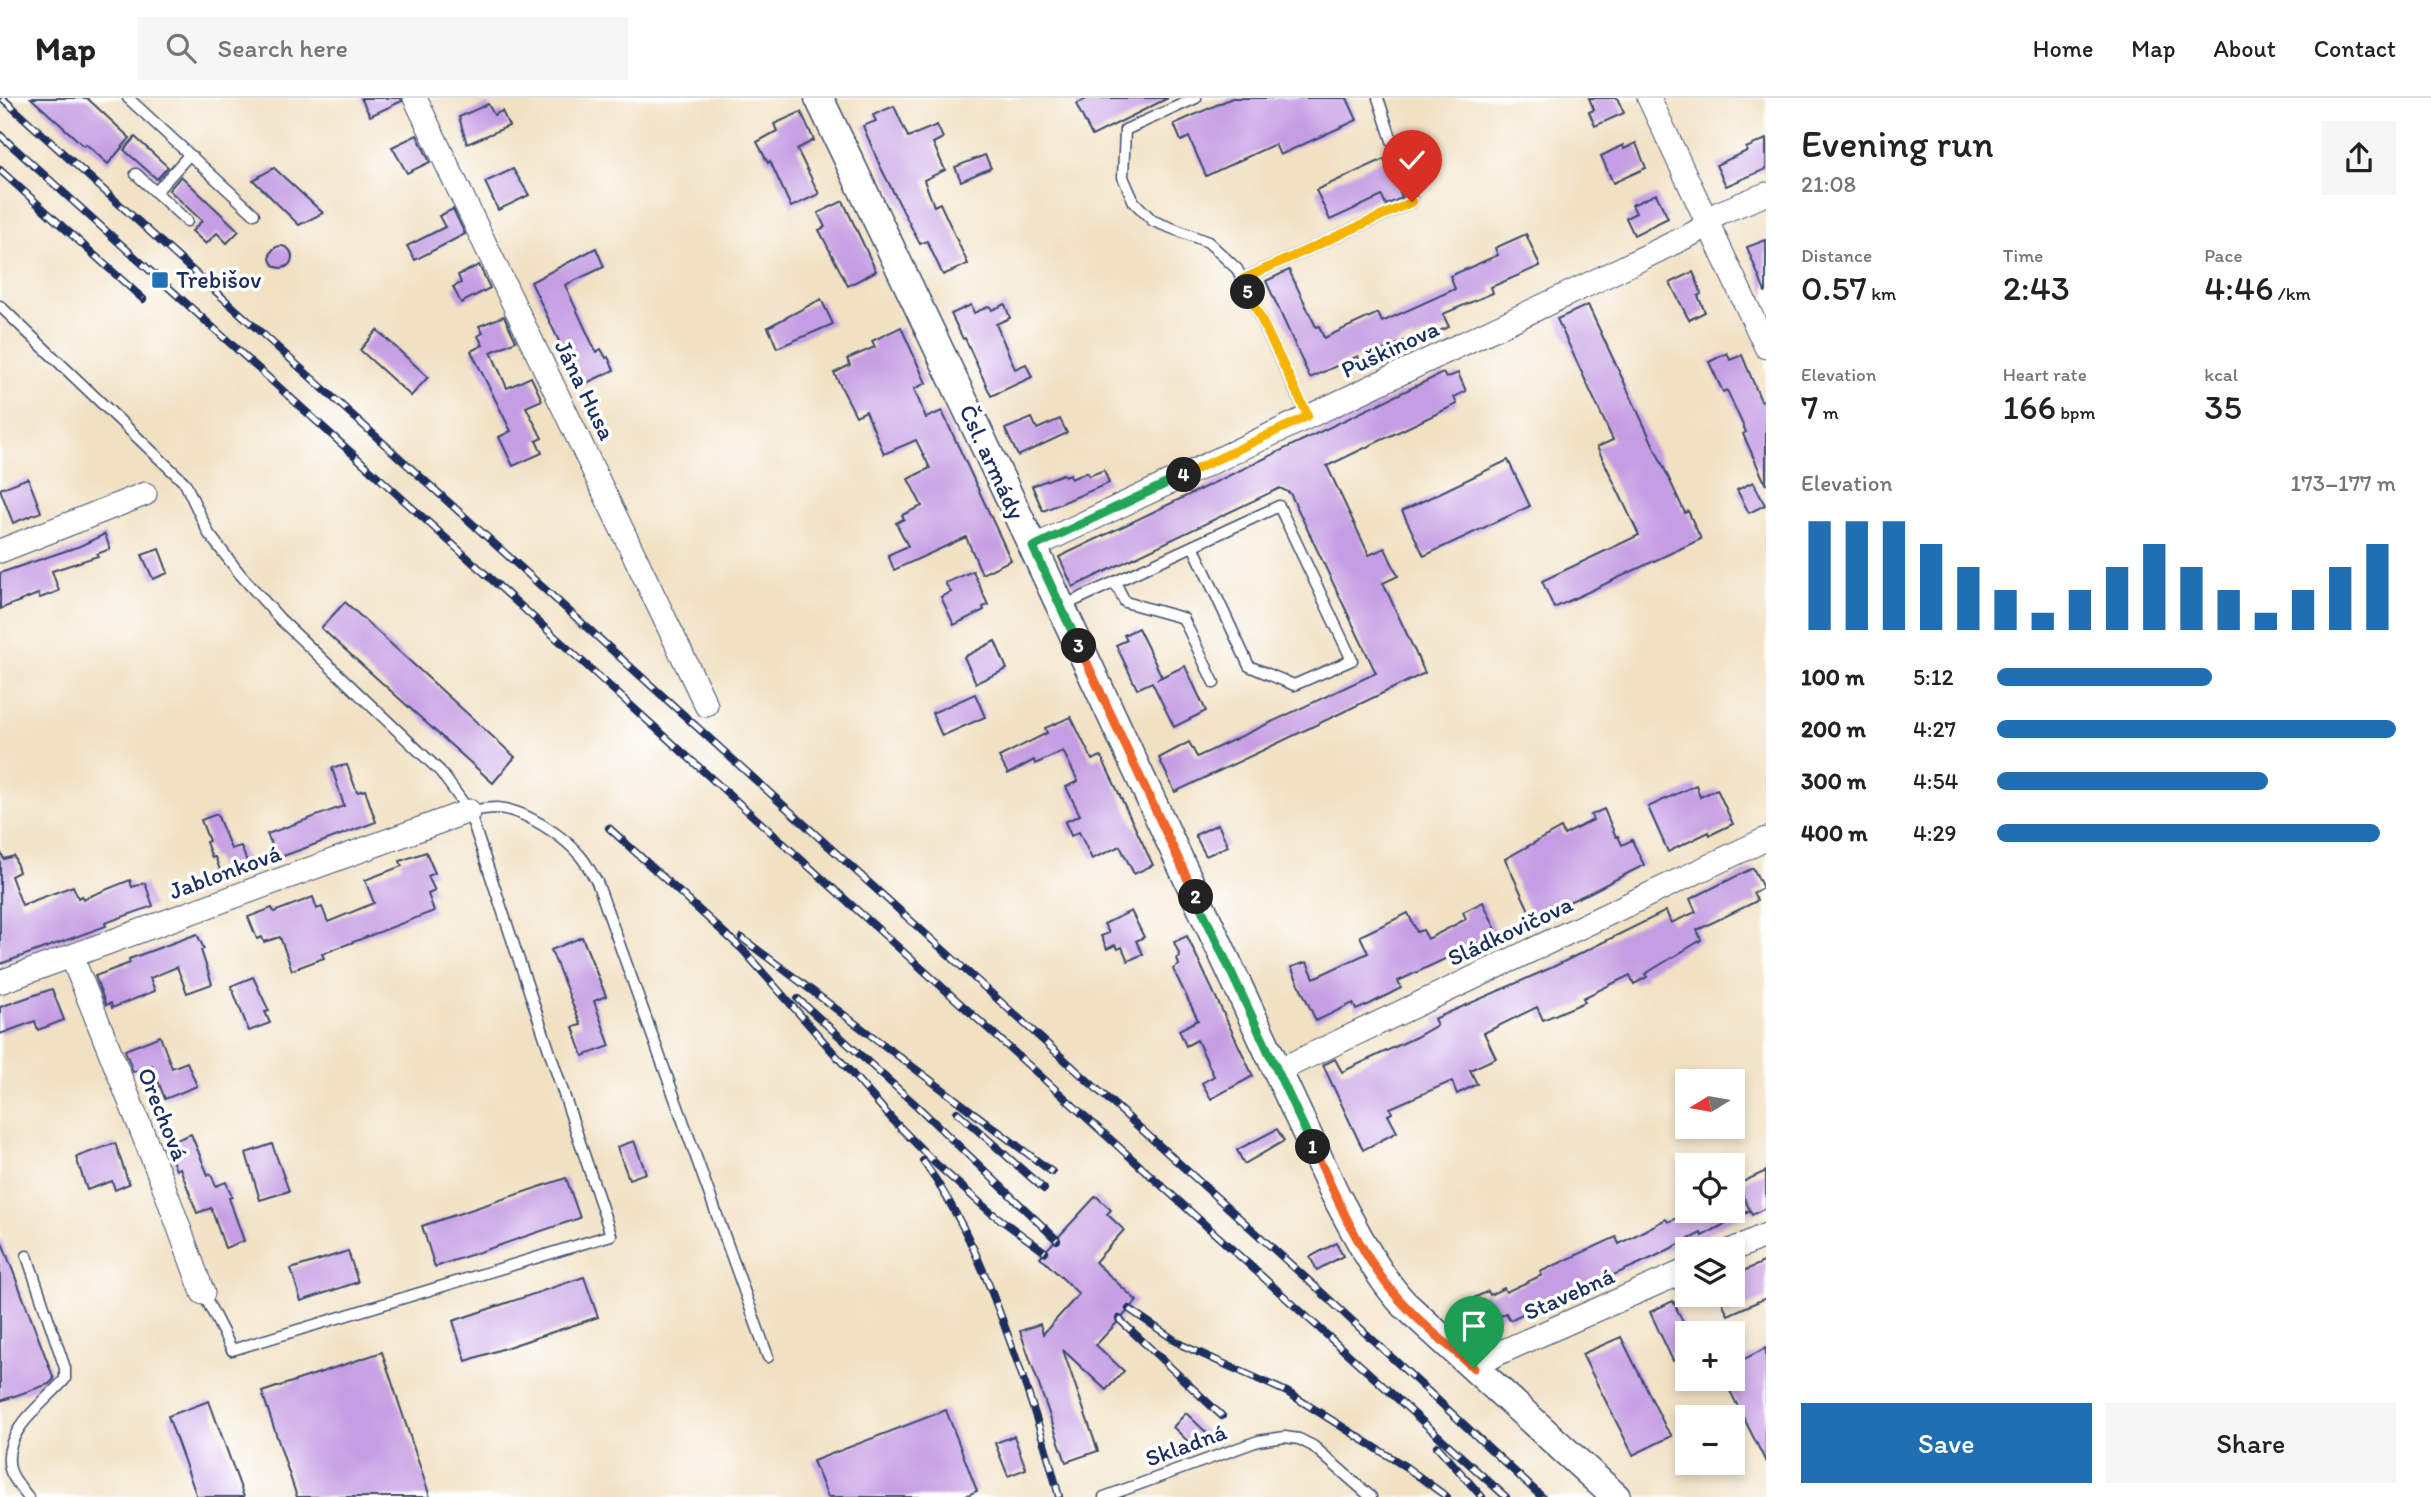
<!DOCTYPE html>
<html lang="en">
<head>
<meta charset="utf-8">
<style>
	body { margin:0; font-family:Itim,sans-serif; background:#f6f6f6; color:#222; height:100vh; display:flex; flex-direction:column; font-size:26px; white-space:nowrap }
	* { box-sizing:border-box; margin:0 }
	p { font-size:23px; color:#767676 }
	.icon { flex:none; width:38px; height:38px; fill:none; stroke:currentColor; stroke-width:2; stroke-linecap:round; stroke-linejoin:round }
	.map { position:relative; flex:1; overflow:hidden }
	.drawer { display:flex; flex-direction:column; background:#fff; width:665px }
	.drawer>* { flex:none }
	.needle { width:46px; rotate:259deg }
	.tools { position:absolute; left:1675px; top:971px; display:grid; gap:14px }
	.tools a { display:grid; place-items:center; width:70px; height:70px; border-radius:0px; background:#fff; box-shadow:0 4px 10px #0003; font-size:35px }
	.pin { position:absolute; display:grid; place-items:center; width:60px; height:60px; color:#fff; margin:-72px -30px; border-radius:50% 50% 50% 0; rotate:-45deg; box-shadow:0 0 7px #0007 }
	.pin .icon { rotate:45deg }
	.km { position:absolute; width:35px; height:35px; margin:-18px; border-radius:50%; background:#222; color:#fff; font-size:19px; line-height:35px; text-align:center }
	.round { display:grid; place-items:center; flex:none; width:74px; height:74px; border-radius:0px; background:#f6f6f6 }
	.overview { display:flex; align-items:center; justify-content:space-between; height:119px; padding:0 35px }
	h1 { font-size:38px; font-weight:600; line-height:52px }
	.metrics { display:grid; grid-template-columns:repeat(3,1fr); gap:10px; height:119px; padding:7px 35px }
	.metrics div { display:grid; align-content:center }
	.metrics b { font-size:35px; font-weight:600 }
	.metrics small { font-size:19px; font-weight:400 }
	.metrics p { font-size:19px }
	.chart { height:196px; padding:14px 35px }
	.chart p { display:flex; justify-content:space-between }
	.chart svg { width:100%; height:126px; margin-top:7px; stroke:#1f6fb2; stroke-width:6 }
	.cta { display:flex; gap:14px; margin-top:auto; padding:14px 35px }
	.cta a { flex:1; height:80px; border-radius:0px; background:#1f6fb2; color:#fff; font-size:28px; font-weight:600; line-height:80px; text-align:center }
	.cta a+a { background:#f6f6f6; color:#222 }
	ul { padding:0 35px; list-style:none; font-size:23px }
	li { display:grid; grid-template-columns:112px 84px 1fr; align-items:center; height:52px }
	li i { height:18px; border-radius:9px; background:#1f6fb2 }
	header { display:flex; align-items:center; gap:42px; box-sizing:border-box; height:98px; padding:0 35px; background:#fff; border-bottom:2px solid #e0e0e0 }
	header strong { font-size:33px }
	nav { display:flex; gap:38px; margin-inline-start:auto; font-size:24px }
	.search { width:490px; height:63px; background:#f6f6f6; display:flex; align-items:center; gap:18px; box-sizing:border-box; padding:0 24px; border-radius:0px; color:#767676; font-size:26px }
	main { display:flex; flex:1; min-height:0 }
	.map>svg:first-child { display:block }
	.building { fill:#c59de3 }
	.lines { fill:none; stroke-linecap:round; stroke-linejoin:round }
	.service-casing { stroke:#3b4a6d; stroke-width:13 }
	.minor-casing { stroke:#3b4a6d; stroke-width:25 }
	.tertiary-casing { stroke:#3b4a6d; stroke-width:31 }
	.service { stroke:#fff; stroke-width:10 }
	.minor { stroke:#fff; stroke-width:23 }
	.tertiary { stroke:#fff; stroke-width:28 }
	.rail-casing { stroke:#1b2f5e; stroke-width:8 }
	.rail { stroke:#fff; stroke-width:5; stroke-dasharray:16; stroke-linecap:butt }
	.split-1-casing { stroke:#fff; stroke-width:14 }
	.split-2-casing { stroke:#fff; stroke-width:14 }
	.split-3-casing { stroke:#fff; stroke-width:14 }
	.split-4-casing { stroke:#fff; stroke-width:14 }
	.split-5-casing { stroke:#fff; stroke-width:14 }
	.split-6-casing { stroke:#fff; stroke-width:14 }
	.split-1 { stroke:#f0652b; stroke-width:9 }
	.split-2 { stroke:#22a559; stroke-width:9 }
	.split-3 { stroke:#f0652b; stroke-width:9 }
	.split-4 { stroke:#22a559; stroke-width:9 }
	.split-5 { stroke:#f5b400; stroke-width:9 }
	.split-6 { stroke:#f5b400; stroke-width:9 }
	.poi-dot { fill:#1f6fb2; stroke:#fff; stroke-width:2.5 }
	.labels { text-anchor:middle; stroke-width:7; stroke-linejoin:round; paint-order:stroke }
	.poi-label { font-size:24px; fill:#1b2f5e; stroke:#fff; text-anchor:start }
	.street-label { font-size:24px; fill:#1b2f5e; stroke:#fff }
</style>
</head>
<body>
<header>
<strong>Map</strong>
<div class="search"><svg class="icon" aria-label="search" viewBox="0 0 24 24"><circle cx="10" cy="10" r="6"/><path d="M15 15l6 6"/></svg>Search here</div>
<nav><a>Home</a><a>Map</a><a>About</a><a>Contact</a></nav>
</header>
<main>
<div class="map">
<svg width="1766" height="1399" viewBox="0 0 1766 1399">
	<rect width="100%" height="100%" fill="#fff"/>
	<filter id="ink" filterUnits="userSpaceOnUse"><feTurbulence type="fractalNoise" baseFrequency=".0143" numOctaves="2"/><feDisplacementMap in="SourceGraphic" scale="14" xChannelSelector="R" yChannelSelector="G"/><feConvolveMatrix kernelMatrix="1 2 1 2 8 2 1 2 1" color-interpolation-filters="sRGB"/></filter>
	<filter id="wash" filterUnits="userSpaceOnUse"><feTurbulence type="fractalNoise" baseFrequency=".00686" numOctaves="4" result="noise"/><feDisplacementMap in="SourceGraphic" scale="28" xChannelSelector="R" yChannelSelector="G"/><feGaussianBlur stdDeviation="1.57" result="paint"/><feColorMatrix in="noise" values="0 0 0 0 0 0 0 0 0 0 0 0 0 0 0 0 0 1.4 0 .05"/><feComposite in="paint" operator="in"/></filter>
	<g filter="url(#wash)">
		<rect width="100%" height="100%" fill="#f1e1c3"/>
		<g id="blocks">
			<g class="building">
				<polygon points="31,0 87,0 130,40 108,66 86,46 84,48"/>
				<polygon points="361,0 401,0 402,3 370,18"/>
				<polygon points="1088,0 1168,0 1092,38 1076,6"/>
				<polygon points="1232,0 1347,0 1357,22 1280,57 1275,46 1206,78 1189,39 1181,43 1174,26"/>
				<polygon points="1589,0 1617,0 1624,15 1595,28 1589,14 1594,12"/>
				<polygon points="488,6 494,17 502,13 509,28 467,46 459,19"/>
				<polygon points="894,8 908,39 937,27 943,40 933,45 945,72 924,82 934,108 940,105 968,166 943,177 927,143 920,146 880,68 863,28 876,23 873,17"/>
				<polygon points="801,14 814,42 797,51 819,96 791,109 770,63 768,65 757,44 777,33 774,26"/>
				<polygon points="417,37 430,64 407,75 392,49"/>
				<polygon points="135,39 168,69 157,81 124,52"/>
				<polygon points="1766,41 1766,71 1726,88 1716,67 1747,53 1746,50"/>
				<polygon points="1636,45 1646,70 1613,85 1601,58 1623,47 1624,51"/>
				<polygon points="985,57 991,70 961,83 955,69"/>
				<polygon points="1386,60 1402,100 1386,107 1382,98 1330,122 1316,92"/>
				<polygon points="274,70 323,115 299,127 253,82"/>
				<polygon points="513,71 529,97 498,112 485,84"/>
				<polygon points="181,78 239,133 227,145 217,135 206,146 192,133 202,123 169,92"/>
				<polygon points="1656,96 1668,120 1634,137 1626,120 1636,115 1632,107"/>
				<polygon points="843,103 876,173 848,188 819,132 825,129 818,115"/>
				<polygon points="453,111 465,136 415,162 407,148 445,129 439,118"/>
				<polygon points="1526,136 1540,168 1491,189 1493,195 1443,216 1449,229 1430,237 1429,235 1414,242 1413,239 1360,263 1358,258 1310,280 1266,183 1289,172 1316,229 1319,228 1324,240 1378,215 1382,224 1455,191 1450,178 1498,157 1495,150"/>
				<polygon points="1766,142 1766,194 1765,194 1747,149"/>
				<circle cx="281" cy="159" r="11"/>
				<polygon points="596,150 604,169 565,187 596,254 601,251 606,260 608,259 614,272 580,288 531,184"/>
				<polygon points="479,167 490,190 461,205 453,189 461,185 458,177"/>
				<polygon points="1693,174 1700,191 1701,196 1698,198 1705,214 1689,222 1670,185"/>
				<polygon points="821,201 833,226 777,250 768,229"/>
				<polygon points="1005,206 1010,220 996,226 1015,271 1026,266 1032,279 991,298 965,240 963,241 951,216 971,207 974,215 990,208 992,212"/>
				<polygon points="1588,207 1685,415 1688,413 1701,441 1554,510 1542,483 1639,437 1597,349 1613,342 1557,221"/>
				<polygon points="504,218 516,243 491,254 507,290 531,279 542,302 526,309 542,340 536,343 542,355 513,368 499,339 511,333 471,253 483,247 478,238 483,235 479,228"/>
				<polygon points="901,229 926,285 914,291 926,320 942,313 1011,462 982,476 966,439 894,472 888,457 908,448 896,425 904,421 902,417 922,408 908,381 930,370 916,342 884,356 866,313 856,318 834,275 850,267 847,261 875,249 872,243"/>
				<polygon points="377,232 428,279 411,298 360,252"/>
				<polygon points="1727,255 1730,262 1742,257 1761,303 1766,301 1766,387 1743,336 1746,334 1727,292 1723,294 1709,264"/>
				<polygon points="1443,275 1446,280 1458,275 1466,293 1454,299 1457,306 1327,368 1369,457 1385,450 1398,478 1383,485 1425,575 1175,694 1159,660 1189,644 1197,659 1376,575 1290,395 1280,390 1073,489 1059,459"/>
				<polygon points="1032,320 1037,331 1060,321 1067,335 1018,358 1005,331"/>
				<polygon points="1508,362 1530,408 1424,458 1402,413"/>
				<polygon points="1104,372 1109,385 1043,413 1032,388 1063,376 1065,378 1070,376 1071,381 1087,374 1089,378"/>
				<polygon points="28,380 41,414 13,425 0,391"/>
				<polygon points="1753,384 1765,407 1749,415 1737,392"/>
				<polygon points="105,436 110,451 97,456 98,458 52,473 59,493 40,500 38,496 0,511 0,475 80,448"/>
				<polygon points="159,451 168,475 153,481 142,457"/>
				<polygon points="973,473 988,507 983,509 984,512 954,527 941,499 951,494 945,485"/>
				<polygon points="345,504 515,659 493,685 321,530"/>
				<polygon points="1138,530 1162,579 1157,581 1185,568 1206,613 1174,629 1152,584 1137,591 1116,547 1127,542 1124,537"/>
				<polygon points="995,543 1007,571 976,585 964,559"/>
				<polygon points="975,596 985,619 942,638 932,615"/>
				<polygon points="1071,619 1092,662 1101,658 1153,767 1134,776 1120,748 1092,761 1079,734 1071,738 1065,724 1080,717 1066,689 1078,683 1063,653 1035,666 1034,662 1008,676 999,659 1047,635 1045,630"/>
				<polygon points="347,667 357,694 365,692 376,724 278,760 267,736 344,708 332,670"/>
				<polygon points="1696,687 1700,699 1717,691 1733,726 1710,737 1709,734 1668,754 1648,709"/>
				<polygon points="1604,711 1616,739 1618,738 1622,747 1632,742 1644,767 1589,795 1562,807 1561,805 1533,821 1505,761 1561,730 1564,737 1593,722 1591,717"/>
				<polygon points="217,716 231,751 241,748 250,772 224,782 215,759 212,760 206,744 209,743 201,722"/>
				<polygon points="1218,726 1228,748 1206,758 1195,737"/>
				<polygon points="0,753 4,761 14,758 19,774 11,778 22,807 73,788 78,800 82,798 83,801 130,782 132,789 145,785 153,808 105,825 106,828 0,866"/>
				<polygon points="426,754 435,775 428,778 435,793 428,796 434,813 322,856 324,860 292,872 280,839 264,844 262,839 257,841 248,819 272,810 274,814 313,799 317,811 322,809 328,824 374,805 365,782 402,768 400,763"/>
				<polygon points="1753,770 1763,790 1753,795 1757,802 1755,804 1697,832 1701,842 1645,876 1647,879 1634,886 1630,877 1583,900 1585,904 1543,922 1537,909 1484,935 1496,960 1470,972 1477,986 1457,996 1452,983 1390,1010 1392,1015 1388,1017 1397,1034 1363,1052 1323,967 1335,961 1342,974 1416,939 1437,927 1434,921 1553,869 1666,813 1671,825 1696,814 1690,801"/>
				<polygon points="1483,804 1498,836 1398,883 1401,890 1370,906 1356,912 1353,905 1316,923 1291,869 1307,864 1314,880 1368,855 1360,838 1408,815 1417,834 1423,832 1428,841 1466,821 1463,814"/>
				<polygon points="1131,813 1144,839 1136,843 1143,856 1128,863 1122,849 1118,851 1115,847 1107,851 1101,838 1109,835 1104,826"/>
				<polygon points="197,836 204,851 201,852 212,886 187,895 177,869 150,880 155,893 112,910 111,905 106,907 95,878 130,865 129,861"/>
				<polygon points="1187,838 1253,978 1211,1001 1202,985 1214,978 1197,942 1186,948 1179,932 1198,922 1173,871 1179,867 1177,860 1180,858 1174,844"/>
				<polygon points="582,839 606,898 594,903 610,948 583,958 573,929 581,927 551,852"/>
				<polygon points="253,879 269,913 265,914 270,925 249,933 231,888"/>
				<polygon points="52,891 64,922 38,932 35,923 0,936 0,909"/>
				<polygon points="160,938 172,970 187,964 197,988 165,1001 152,967 133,974 125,952"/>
				<polygon points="1277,1031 1284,1043 1244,1066 1237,1052"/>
				<polygon points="191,1036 208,1077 211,1076 216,1088 226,1084 232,1099 229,1100 244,1143 225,1150 211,1110 197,1115 180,1070 176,1072 166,1046"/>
				<polygon points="634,1043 646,1075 629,1081 617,1049"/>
				<polygon points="115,1045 129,1086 115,1092 112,1083 87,1092 76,1059"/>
				<polygon points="272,1046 289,1093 260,1102 246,1055"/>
				<polygon points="1766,1073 1766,1110 1752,1117 1738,1086"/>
				<polygon points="566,1080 580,1120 435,1169 422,1128"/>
				<polygon points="1096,1098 1111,1112 1107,1116 1124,1132 1095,1164 1137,1203 1096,1247 1124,1273 1106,1292 1063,1252 1098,1353 1066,1364 1020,1233 1040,1226 1043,1236 1079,1196 1040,1159"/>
				<polygon points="1694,1113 1750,1113 1702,1138 1701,1135 1654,1159 1557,1202 1556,1200 1510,1222 1506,1215 1478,1230 1466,1204 1488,1193 1490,1197 1504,1190 1506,1194 1542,1177 1540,1174 1616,1139 1619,1146 1666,1121 1668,1124"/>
				<polygon points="0,1139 54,1281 49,1286 0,1303"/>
				<polygon points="1336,1145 1343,1158 1317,1172 1310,1159"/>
				<polygon points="348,1153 358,1184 301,1203 291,1171"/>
				<polygon points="1766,1163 1766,1200 1728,1217 1719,1197 1732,1197 1732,1178"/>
				<polygon points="584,1179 598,1219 466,1263 453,1223"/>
				<polygon points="1673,1203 1687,1233 1687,1256 1673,1263 1650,1214"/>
				<polygon points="1621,1239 1666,1330 1672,1338 1633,1357 1582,1256"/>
				<polygon points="1766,1250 1766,1364 1724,1281 1732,1281 1732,1267"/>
				<polygon points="382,1254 430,1399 297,1399 262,1294"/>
				<polygon points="209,1303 244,1399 197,1399 168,1318"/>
				<polygon points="946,1312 977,1393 963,1399 828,1399 813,1363"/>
				<polygon points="1186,1315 1209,1337 1196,1351 1173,1329"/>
				<polygon points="1014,1338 1026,1371 1008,1378 995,1345"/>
			</g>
		</g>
	</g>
	<g filter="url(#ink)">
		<use href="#blocks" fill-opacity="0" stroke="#3b4a6d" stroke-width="2"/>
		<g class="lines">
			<g class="service-casing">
				<g id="service">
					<polyline points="128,0 254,116"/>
					<polyline points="1196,0 1125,32 1123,79 1134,104 1153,123 1208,144 1237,171 1308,319"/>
					<polyline points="136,76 187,123"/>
					<polyline points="156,94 189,57"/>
					<polyline points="1243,181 1412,104 1378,0"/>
					<polyline points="0,208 185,385 209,436 240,476 280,521 440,673 469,713 611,1137 232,1252 203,1195"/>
					<polyline points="1115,484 1125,504 1183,520 1214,585"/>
					<polyline points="1063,508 1279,408 1352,562 1294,587 1249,568 1193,448"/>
					<path d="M469,713C478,712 487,710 497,710C523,711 566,739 582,760C588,768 592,776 597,784L768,1259"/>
					<path d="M27,1158L65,1270V1281C44,1306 1,1333 10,1371C12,1380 22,1391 28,1399"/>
					<polyline points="1104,1399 1258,1343 1285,1339 1299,1341 1313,1348 1371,1399"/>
				</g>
			</g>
			<g class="minor-casing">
				<g id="minor">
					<polyline points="415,0 706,607"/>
					<polyline points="1649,0 1766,249"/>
					<polyline points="1033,449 1587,187 1696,134 1719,115 1766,96"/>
					<polyline points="0,453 145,396"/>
					<polyline points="72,859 163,1086 203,1195"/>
					<polyline points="0,884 469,713"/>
					<polyline points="1277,973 1766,741"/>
					<polyline points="1732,1152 1766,1137"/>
					<polyline points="1474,1270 1499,1255 1687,1172"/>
				</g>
			</g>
			<g class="tertiary-casing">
				<path id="tertiary" d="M819,0L1033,449L1335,1096C1356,1134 1374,1173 1403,1205L1616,1399"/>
			</g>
			<use href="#service" class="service"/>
			<use href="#minor" class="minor"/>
			<use href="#tertiary" class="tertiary"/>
			<g class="rail-casing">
				<g id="rail">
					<polyline points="2,0 1319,1192 1542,1399"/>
					<polyline points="0,37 1506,1399"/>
					<polyline points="0,72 143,201"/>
					<polyline points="609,730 743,852 892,1021 935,1065 989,1113 1045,1154"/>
					<polyline points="742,840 1052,1074"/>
					<polyline points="798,901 917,1008 1057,1142"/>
					<polyline points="957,1014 1044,1091"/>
					<path d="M923,1063C964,1120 988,1181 1011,1246C1029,1296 1046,1347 1059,1399"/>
					<polyline points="1129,1211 1182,1247 1287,1294 1406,1369 1447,1399"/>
					<polyline points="1119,1221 1222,1318"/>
					<polyline points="1437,1348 1482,1399"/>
				</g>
			</g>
			<use href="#rail" class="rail"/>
		</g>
	</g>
	<g class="lines" filter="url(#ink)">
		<g class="split-1-casing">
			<path id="split-1" d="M1313,1049C1335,1096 1356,1147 1388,1188C1412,1219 1445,1244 1474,1270"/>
		</g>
		<g class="split-2-casing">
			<polyline id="split-2" points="1196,799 1313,1049"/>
		</g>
		<g class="split-3-casing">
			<polyline id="split-3" points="1079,548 1196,799"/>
		</g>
		<g class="split-4-casing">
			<polyline id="split-4" points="1079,548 1033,449 1184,377"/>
		</g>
		<g class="split-5-casing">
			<polyline id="split-5" points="1184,377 1308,318 1248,194"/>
		</g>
		<g class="split-6-casing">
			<polyline id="split-6" points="1248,194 1243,181 1412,104"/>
		</g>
		<use href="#split-1" class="split-1"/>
		<use href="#split-2" class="split-2"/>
		<use href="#split-3" class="split-3"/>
		<use href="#split-4" class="split-4"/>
		<use href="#split-5" class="split-5"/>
		<use href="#split-6" class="split-6"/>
	</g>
	<rect class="poi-dot" x="151" y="173" width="18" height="18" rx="3.5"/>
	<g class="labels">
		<g class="poi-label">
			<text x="176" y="190">Trebišov</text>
		</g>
		<g class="street-label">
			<text transform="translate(1390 251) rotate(-25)" y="8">Puškinova</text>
			<text transform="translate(585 292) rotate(64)" y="8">Jána Husa</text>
			<text transform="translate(992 364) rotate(65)" y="8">Čsl. armády</text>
			<text transform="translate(225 774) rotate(-20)" y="8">Jablonková</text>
			<text transform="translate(1510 833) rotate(-25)" y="8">Sládkovičova</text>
			<text transform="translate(163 1016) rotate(68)" y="8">Orechová</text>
			<text transform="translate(1569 1196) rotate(-24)" y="8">Stavebná</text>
			<text transform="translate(1186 1347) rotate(-20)" y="8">Skladná</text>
		</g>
	</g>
</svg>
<div class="tools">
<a><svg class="needle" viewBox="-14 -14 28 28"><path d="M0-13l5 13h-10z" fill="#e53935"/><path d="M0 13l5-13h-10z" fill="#767676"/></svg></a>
<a><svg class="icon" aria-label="locate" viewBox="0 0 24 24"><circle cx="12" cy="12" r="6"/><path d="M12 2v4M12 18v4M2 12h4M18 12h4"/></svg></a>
<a><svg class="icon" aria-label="layers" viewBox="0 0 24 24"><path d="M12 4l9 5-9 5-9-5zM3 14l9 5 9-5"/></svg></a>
<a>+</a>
<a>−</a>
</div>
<div class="pin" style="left:1474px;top:1270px;background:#1e9e55"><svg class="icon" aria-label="arrive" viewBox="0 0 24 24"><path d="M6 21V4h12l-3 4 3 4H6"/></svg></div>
<div class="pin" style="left:1412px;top:104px;background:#d93025"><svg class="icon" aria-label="check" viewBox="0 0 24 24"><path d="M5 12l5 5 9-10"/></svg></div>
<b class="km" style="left:1313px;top:1049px">1</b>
<b class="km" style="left:1196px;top:799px">2</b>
<b class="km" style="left:1079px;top:548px">3</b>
<b class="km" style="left:1184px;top:377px">4</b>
<b class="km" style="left:1248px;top:194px">5</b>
</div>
<section class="drawer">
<div class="overview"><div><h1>Evening run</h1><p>21:08</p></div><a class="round"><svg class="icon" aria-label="share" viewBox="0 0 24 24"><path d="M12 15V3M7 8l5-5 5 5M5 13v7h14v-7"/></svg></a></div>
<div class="metrics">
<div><p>Distance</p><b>0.57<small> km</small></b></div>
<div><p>Time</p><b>2:43</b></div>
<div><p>Pace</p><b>4:46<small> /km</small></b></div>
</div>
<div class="metrics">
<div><p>Elevation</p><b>7<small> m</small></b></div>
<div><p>Heart rate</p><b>166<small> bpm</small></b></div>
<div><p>kcal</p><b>35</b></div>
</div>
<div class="chart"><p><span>Elevation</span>173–177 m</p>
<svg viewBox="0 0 160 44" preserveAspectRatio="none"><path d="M5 44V6M15 44V6M25 44V6M35 44V14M45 44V22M55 44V30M65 44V38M75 44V30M85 44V22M95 44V14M105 44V22M115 44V30M125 44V38M135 44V30M145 44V22M155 44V14"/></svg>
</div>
<ul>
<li><b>100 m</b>5:12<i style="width:54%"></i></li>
<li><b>200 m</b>4:27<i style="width:100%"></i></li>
<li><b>300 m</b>4:54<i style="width:68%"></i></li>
<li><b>400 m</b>4:29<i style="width:96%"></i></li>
</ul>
<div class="cta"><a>Save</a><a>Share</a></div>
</section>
</main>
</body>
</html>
